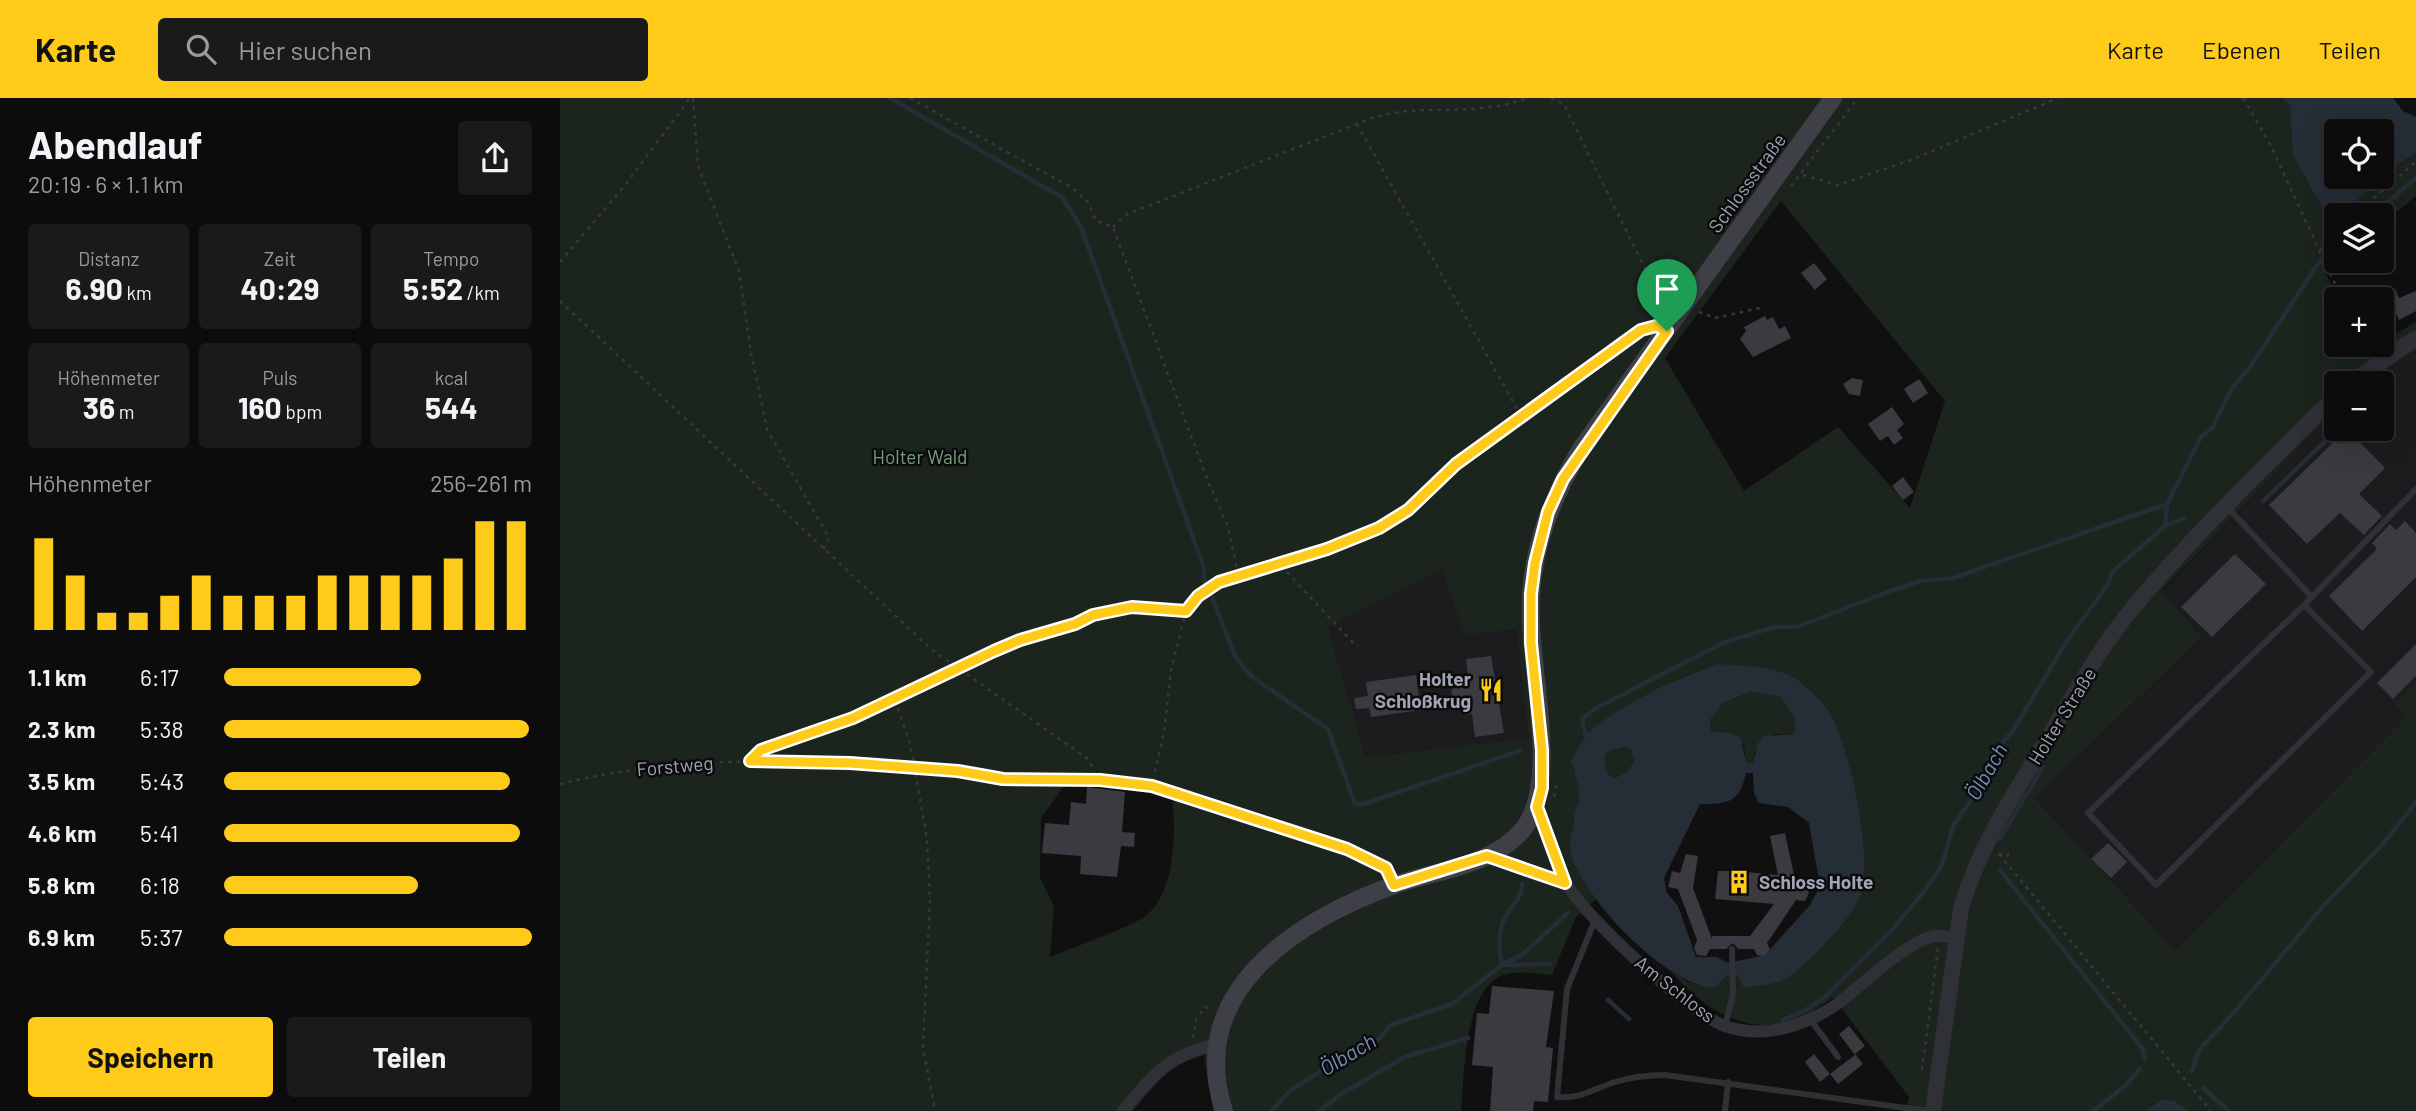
<!DOCTYPE html>
<html lang="de">
<head>
<meta charset="utf-8">
<style>
	body { margin:0; font-family:Barlow,sans-serif; background:#1a1a1b; color:#f1f3f6; height:100vh; display:flex; flex-direction:column; font-size:26px; white-space:nowrap }
	* { box-sizing:border-box; margin:0 }
	p { font-size:23px; color:#9a9b9d }
	.icon { flex:none; width:38px; height:38px; fill:none; stroke:currentColor; stroke-width:2; stroke-linecap:round; stroke-linejoin:round }
	.map { position:relative; flex:1; overflow:hidden }
	.sheet { display:flex; flex-direction:column; background:#0c0c0d; width:560px }
	.sheet>* { flex:none }
	.fabs { position:absolute; left:1764px; top:21px; display:grid; gap:14px }
	.fabs a { display:grid; place-items:center; width:70px; height:70px; border-radius:7px; background:#0c0c0d; box-shadow:0 7px 28px #0002,0 0 0 2px #2c2c2e; font-size:35px }
	.pin { position:absolute; display:grid; place-items:center; width:60px; height:60px; color:#fff; margin:-72px -30px; border-radius:50% 50% 50% 0; rotate:-45deg; box-shadow:0 0 7px #0007 }
	.pin .icon { rotate:45deg }
	.round { display:grid; place-items:center; flex:none; width:74px; height:74px; border-radius:7px; background:#1a1a1b }
	.headline { display:flex; align-items:center; justify-content:space-between; height:119px; padding:0 28px }
	h1 { font-size:38px; font-weight:700; line-height:52px }
	.metrics { display:grid; grid-template-columns:repeat(3,1fr); gap:10px; height:119px; padding:7px 28px }
	.metrics div { display:grid; align-content:center; border-radius:7px; background:#1a1a1b; text-align:center }
	.metrics b { font-size:30px; font-weight:700 }
	.metrics small { font-size:19px; font-weight:400 }
	.metrics p { font-size:19px }
	.chart { height:196px; padding:14px 28px }
	.chart p { display:flex; justify-content:space-between }
	.chart svg { width:100%; height:126px; margin-top:7px; stroke:#ffcb1a; stroke-width:6 }
	.cta { display:flex; gap:14px; margin-top:auto; padding:14px 28px }
	.cta a { flex:1; height:80px; border-radius:7px; background:#ffcb1a; color:#111; font-size:28px; font-weight:700; line-height:80px; text-align:center }
	.cta a+a { background:#1a1a1b; color:#f1f3f6 }
	ul { padding:0 28px; list-style:none; font-size:23px }
	li { display:grid; grid-template-columns:112px 84px 1fr; align-items:center; height:52px }
	li i { height:18px; border-radius:9px; background:#ffcb1a }
	header { display:flex; align-items:center; gap:42px; box-sizing:border-box; height:98px; padding:0 35px; background:#ffcb1a; color:#111 }
	header strong { font-size:33px }
	nav { display:flex; gap:38px; margin-inline-start:auto; font-size:24px }
	.search { width:490px; height:63px; background:#1a1a1b; display:flex; align-items:center; gap:18px; box-sizing:border-box; padding:0 24px; border-radius:7px; color:#9a9b9d; font-size:26px }
	main { display:flex; flex:1; min-height:0 }
	.map>svg:first-child { display:block }
	.built { fill:#1c1c1e }
	.green { fill:#1c241e; fill-rule:evenodd }
	.water { fill:#252d36; fill-rule:evenodd }
	.lines { fill:none; stroke-linecap:round; stroke-linejoin:round }
	.stream { stroke:#252d36; stroke-width:4.5 }
	.building { fill:#3a3a40 }
	.path { stroke:#36383e; stroke-width:2.5; stroke-dasharray:3.5 5; stroke-linecap:butt }
	.service { stroke:#303137; stroke-width:6 }
	.minor { stroke:#303137; stroke-width:12 }
	.tertiary { stroke:#303137; stroke-width:16 }
	.secondary { stroke:#3e3f47; stroke-width:18 }
	.route-casing { stroke:#fff; stroke-width:14 }
	.route { stroke:#ffcb1a; stroke-width:9 }
	.labels { text-anchor:middle; stroke-width:5; stroke-linejoin:round; paint-order:stroke }
	.street-label { font-size:19px; fill:#a0a4b4; stroke:#0b0b0c }
	.park-label { font-size:19px; fill:#74a17c; stroke:#0b0b0c }
	.poi-label { font-size:19px; font-weight:bold; fill:#a0a4b4; stroke:#0b0b0c; text-anchor:end }
	.water-label { font-size:21px; font-style:italic; fill:#728eb3; stroke:#0b0b0c }
</style>
</head>
<body>
<header>
<strong>Karte</strong>
<div class="search"><svg class="icon" aria-label="search" viewBox="0 0 24 24"><circle cx="10" cy="10" r="6"/><path d="M15 15l6 6"/></svg>Hier suchen</div>
<nav><a>Karte</a><a>Ebenen</a><a>Teilen</a></nav>
</header>
<main>
<section class="sheet">
<div class="headline"><div><h1>Abendlauf</h1><p>20:19 · 6 × 1.1 km</p></div><a class="round"><svg class="icon" aria-label="share" viewBox="0 0 24 24"><path d="M12 15V3M7 8l5-5 5 5M5 13v7h14v-7"/></svg></a></div>
<div class="metrics">
<div><p>Distanz</p><b>6.90<small> km</small></b></div>
<div><p>Zeit</p><b>40:29</b></div>
<div><p>Tempo</p><b>5:52<small> /km</small></b></div>
</div>
<div class="metrics">
<div><p>Höhenmeter</p><b>36<small> m</small></b></div>
<div><p>Puls</p><b>160<small> bpm</small></b></div>
<div><p>kcal</p><b>544</b></div>
</div>
<div class="chart"><p><span>Höhenmeter</span>256–261 m</p>
<svg viewBox="0 0 160 44" preserveAspectRatio="none"><path d="M5 44V12M15 44V25M25 44V38M35 44V38M45 44V32M55 44V25M65 44V32M75 44V32M85 44V32M95 44V25M105 44V25M115 44V25M125 44V25M135 44V19M145 44V6M155 44V6"/></svg>
</div>
<ul>
<li><b>1.1 km</b>6:17<i style="width:64%"></i></li>
<li><b>2.3 km</b>5:38<i style="width:99%"></i></li>
<li><b>3.5 km</b>5:43<i style="width:93%"></i></li>
<li><b>4.6 km</b>5:41<i style="width:96%"></i></li>
<li><b>5.8 km</b>6:18<i style="width:63%"></i></li>
<li><b>6.9 km</b>5:37<i style="width:100%"></i></li>
</ul>
<div class="cta"><a>Speichern</a><a>Teilen</a></div>
</section>
<div class="map">
<svg width="1856" height="1013" viewBox="0 0 1856 1013">
	<rect width="100%" height="100%" fill="#101011"/>
	<g class="built">
		<polygon points="1856,252 1856,583 1834,606 1845,620 1615,852 1475,700 1642,539 1601,494 1776,312 1776,331 1822,331 1822,285 1807,285"/>
		<polygon points="882,472 956,531 970,640 806,659 766,528"/>
	</g>
	<g class="green">
		<path d="M0,0H1722L1730,8L1733,58L1771,125L1776,126L1777,163L1765,173L1774,194L1764,202L1776,227V247H1797L1802,256L1856,224V252L1807,285H1776V312L1601,493L1642,539L1475,700L1615,852L1845,620L1834,606L1856,583V1013H1628L1615,1003L1602,1001L1585,1013H1346L1349,999L1273,899C1259,909 1243,922 1226,925C1178,935 1139,907 1110,872L1128,884L1155,890L1168,877L1177,876L1299,803L1268,612L1156,566L1098,590L1030,632L1013,671C1020,682 1022,705 1014,714C1016,723 1012,729 1012,737C1012,762 1021,783 1036,801L1016,819L992,877C978,876 956,872 943,877C903,894 905,974 901,1013H653L644,957C607,968 597,985 573,1013H0ZM1221,103L1385,303L1350,410L1278,329L1184,393L1105,260ZM882,472L905,537L956,531L969,640L806,659L767,528ZM541,686L612,698C616,732 616,790 588,816C577,827 509,851 490,859L494,809L480,779L481,720L505,687Z"/>
		<polygon points="1856,55 1856,98 1822,126 1822,117 1783,117 1809,87"/>
		<polygon points="1190,594 1221,599 1235,621 1234,636 1214,636 1194,656 1194,665 1186,666 1184,648 1172,635 1151,633 1150,622 1163,605"/>
		<polygon points="1064,649 1071,652 1074,663 1067,674 1055,680 1047,675 1044,662 1047,654"/>
	</g>
	<g class="water">
		<polygon points="1722,0 1833,0 1843,13 1856,19 1856,55 1822,77 1822,33 1776,33 1776,79 1820,79 1782,117 1776,117 1776,126 1771,125 1733,58 1730,8"/>
		<path d="M1156,566C1182,568 1217,567 1239,583C1248,590 1262,604 1269,613C1289,647 1317,769 1298,804C1288,823 1244,871 1225,881C1214,887 1196,887 1184,890L1177,877H1168L1155,890C1107,888 1024,802 1011,756C1007,743 1016,729 1014,714C1025,699 1015,678 1011,662L1030,632L1056,614L1098,590ZM1190,594L1221,599L1235,621L1234,636L1204,638L1198,645L1193,665H1186L1181,640L1172,635L1151,633L1150,622L1163,605ZM1064,649L1071,652L1074,663L1067,674L1055,680L1047,675L1044,662L1047,654ZM1186,675H1193L1194,695L1199,705L1228,709L1249,725L1260,788L1250,807L1205,857L1168,865L1157,859H1136L1118,808L1107,795L1104,780L1140,706C1169,706 1179,705 1186,675Z"/>
		<polygon points="1602,1001 1615,1003 1628,1013 1585,1013"/>
	</g>
	<g class="lines">
		<g class="stream">
			<polyline points="330,0 503,100 521,129 643,467 645,484"/>
			<polyline points="1813,117 1856,80"/>
			<polyline points="1703,403 1778,331"/>
			<polyline points="1605,428 1624,420"/>
			<polyline points="652,499 676,560 692,579 768,631 794,704 800,707 960,653"/>
			<polyline points="1027,643 1022,621 1038,609 1163,545 1214,529 1237,529 1330,493 1361,483 1393,480 1607,406 1641,339 1653,329 1671,291 1690,269 1757,167 1776,149"/>
			<polyline points="1440,741 1483,669"/>
			<polyline points="1440,772 1583,951 1585,961"/>
			<polyline points="942,867 963,856 1008,815"/>
			<polyline points="943,867 990,866"/>
			<polyline points="1048,902 1069,921"/>
			<polyline points="1223,922 1244,913 1266,898 1334,830 1365,792 1382,767 1393,728 1417,693 1429,661 1454,631 1507,543 1548,486 1553,473 1605,428 1607,406"/>
			<polyline points="1632,973 1639,952 1671,918 1765,806 1822,747 1856,704"/>
			<polyline points="1643,990 1669,1013"/>
			<path d="M711,1013L730,993L776,963L813,947L831,927L892,906L942,867C938,853 938,829 947,816C955,804 961,801 962,786"/>
			<polyline points="759,1013 781,996 845,959 908,940"/>
			<polyline points="1533,1013 1566,987 1580,971"/>
		</g>
	</g>
	<g class="building">
		<polygon points="1254,165 1267,181 1255,192 1241,175"/>
		<polygon points="1835,191 1839,200 1856,193 1856,213 1839,222 1837,217 1822,224 1822,197"/>
		<polygon points="1205,218 1207,222 1213,219 1219,231 1225,228 1231,240 1193,259 1180,241 1186,233 1184,229"/>
		<polygon points="1292,280 1303,282 1300,298 1289,296 1283,286"/>
		<polygon points="1359,281 1368,295 1353,305 1344,291"/>
		<polygon points="1332,309 1344,326 1337,332 1343,340 1334,347 1328,338 1320,343 1308,326"/>
		<polygon points="1787,331 1825,370 1799,396 1822,418 1804,437 1780,415 1747,446 1709,407"/>
		<polygon points="1343,379 1354,394 1343,402 1332,388"/>
		<polygon points="1845,423 1856,435 1856,479 1802,533 1769,498 1817,451 1812,445 1830,426 1836,432"/>
		<polygon points="1675,456 1706,486 1652,539 1621,509"/>
		<polygon points="1856,546 1856,578 1833,601 1817,585"/>
		<polygon points="931,558 944,635 915,639 912,616 905,617 903,603 893,605 891,591 909,588 906,561"/>
		<polygon points="856,577 861,612 811,619 809,610 796,611 794,600 808,598 806,584"/>
		<polygon points="527,689 565,694 562,734 575,735 574,749 561,748 557,779 520,776 521,758 482,755 485,725 509,727 511,704 526,706"/>
		<polygon points="1225,735 1236,786 1246,786 1249,795 1245,803 1236,802 1207,845 1210,851 1205,858 1197,857 1194,851 1178,851 1173,845 1166,851 1150,851 1146,858 1137,857 1134,850 1137,842 1118,791 1108,789 1112,773 1120,775 1126,756 1138,758 1133,790 1152,841 1152,838 1190,838 1214,806 1155,801 1158,773 1169,773 1173,769 1176,773 1218,777 1210,738"/>
		<polygon points="1548,745 1567,764 1551,780 1531,761"/>
		<polygon points="932,888 994,893 986,949 993,950 988,1004 974,1003 973,1013 930,1013 933,969 912,967 917,915 929,916"/>
		<polygon points="1289,928 1305,948 1295,956 1303,966 1278,986 1270,976 1295,957 1279,936"/>
		<polygon points="1254,956 1270,976 1260,984 1245,964"/>
	</g>
	<g class="lines">
		<g class="path">
			<polyline points="133,0 138,68 179,173 191,255 207,331 269,440 263,452"/>
			<polyline points="350,0 512,90 528,104 536,123 553,129 648,383 668,429 678,476"/>
			<polyline points="991,0 1004,6 1086,173 1097,201 1093,210 1095,221"/>
			<polyline points="1683,0 1710,46 1782,201"/>
			<polyline points="797,26 961,318"/>
			<polyline points="1243,77 1278,87 1351,62 1498,0"/>
			<polyline points="1231,88 1298,0"/>
			<polyline points="1794,117 1856,64"/>
			<path d="M553,129L565,117L797,26C851,0 908,23 967,0"/>
			<polyline points="1760,152 1776,135"/>
			<polyline points="0,164 66,86 130,0"/>
			<polyline points="0,203 371,551 528,661 533,670"/>
			<polyline points="1139,214 1155,220 1204,209"/>
			<polyline points="1803,247 1808,256"/>
			<polyline points="721,468 797,549"/>
			<polyline points="335,602 350,645 367,740 370,802 363,949 375,1013"/>
			<polyline points="191,663 201,652 293,620 460,542 515,526 533,517 572,509 626,513"/>
			<polyline points="595,674 604,634 611,572 626,513 638,498 678,476 721,468 819,430 848,412 896,366 1088,230"/>
			<path d="M0,686C116,657 237,661 356,670C384,672 412,677 440,681C468,685 498,682 526,682"/>
			<polyline points="994,699 997,682"/>
			<polyline points="1439,756 1651,1013"/>
			<polyline points="1439,756 1448,756 1447,764"/>
			<polyline points="633,940 636,921 645,909 652,912"/>
			<polyline points="1362,972 1378,850"/>
		</g>
		<g class="service">
			<polyline points="1667,409 1752,499"/>
			<polyline points="1744,507 1811,574 1596,787 1528,715 1744,507 1856,391"/>
			<path d="M1035,822L1007,891L997,999C1023,1001 1032,991 1055,984C1072,979 1088,977 1105,977L1368,1013"/>
			<polyline points="1250,921 1278,959"/>
			<polyline points="1165,928 1173,896 1172,851"/>
			<polyline points="1165,1013 1168,984"/>
		</g>
		<g class="minor">
			<polyline points="540,682 592,688 787,751 826,770 834,787"/>
			<path d="M977,709C989,733 993,760 1005,783C1022,817 1130,916 1165,928C1204,942 1248,927 1280,904C1302,887 1348,842 1375,838C1381,836 1389,840 1396,841"/>
			<polyline points="927,758 1005,784"/>
			<path d="M563,1013C592,978 609,956 655,947"/>
		</g>
		<g class="tertiary">
			<polyline points="1790,285 1856,240"/>
			<path d="M1373,1013L1401,810C1418,753 1448,705 1479,655C1508,607 1536,555 1571,512C1634,436 1707,367 1776,297"/>
		</g>
		<path class="secondary" d="M664,1013C625,893 736,823 834,787C877,772 934,768 964,730C1002,681 966,561 971,497C974,444 994,397 1020,352L1273,0"/>
	</g>
	<g class="lines">
		<g class="route-casing">
			<polygon id="route" points="1096,228 1107,233 1003,381 988,414 975,465 971,496 971,545 982,652 982,690 977,709 1005,785 927,758 834,787 826,770 787,751 592,688 540,682 443,681 398,673 290,665 190,663 201,652 293,620 434,553 460,542 515,526 533,517 572,509 626,513 638,498 659,484 767,451 819,430 848,412 896,366 1081,232"/>
		</g>
		<use href="#route" class="route"/>
	</g>
	<defs>
		<g id="restaurant-bare" transform="scale(1.89)"><path d="M-5-6h1v4h1v-4h1v4h1v-4h1v5L-1.5 .5V6h-2V.5L-5-1ZM5-6V6H3V1.5H1.5Q1.5-4 5-6Z" fill="#ffcb1a" stroke="#0b0b0c" stroke-width="2.5" paint-order="stroke"/></g>
		<g id="building-bare" transform="scale(1.89)"><path d="M-4-6H4V6H1V3H-1V6H-4ZM-2.5-4.3h1.7v1.8h-1.7ZM.8-4.3h1.7v1.8H.8ZM-2.5-1h1.7V.8h-1.7ZM.8-1h1.7V.8H.8Z" fill="#ffcb1a" stroke="#0b0b0c" stroke-width="2.5" paint-order="stroke"/></g>
	</defs>
	<g fill-rule="evenodd">
		<use href="#restaurant-bare" x="931" y="592"/>
		<use href="#building-bare" x="1179" y="784"/>
	</g>
	<g class="labels">
		<g class="street-label">
			<text transform="translate(1187 85) rotate(-54)" y="7">Schlossstraße</text>
			<text transform="translate(1502 618) rotate(-58)" y="7">Holter Straße</text>
			<text transform="translate(115 668) rotate(-5)" y="7">Forstweg</text>
			<text transform="translate(1115 891) rotate(38)" y="7">Am Schloss</text>
		</g>
		<g class="park-label">
			<text x="360" y="366">Holter Wald</text>
		</g>
		<g class="poi-label">
			<text x="911" y="588">Holter<tspan x="911" dy="22">Schloßkrug</tspan></text>
			<text x="1199" y="791" text-anchor="start">Schloss Holte</text>
		</g>
		<g class="water-label">
			<text transform="translate(1427 674) rotate(-60)" y="7">Ölbach</text>
			<text transform="translate(788 957) rotate(-31)" y="7">Ölbach</text>
		</g>
	</g>
</svg>
<div class="fabs">
<a><svg class="icon" aria-label="locate" viewBox="0 0 24 24"><circle cx="12" cy="12" r="6"/><path d="M12 2v4M12 18v4M2 12h4M18 12h4"/></svg></a>
<a><svg class="icon" aria-label="layers" viewBox="0 0 24 24"><path d="M12 4l9 5-9 5-9-5zM3 14l9 5 9-5"/></svg></a>
<a>+</a>
<a>−</a>
</div>
<div class="pin" style="left:1107px;top:233px;background:#1e9e55"><svg class="icon" aria-label="arrive" viewBox="0 0 24 24"><path d="M6 21V4h12l-3 4 3 4H6"/></svg></div>
</div>
</main>
</body>
</html>
